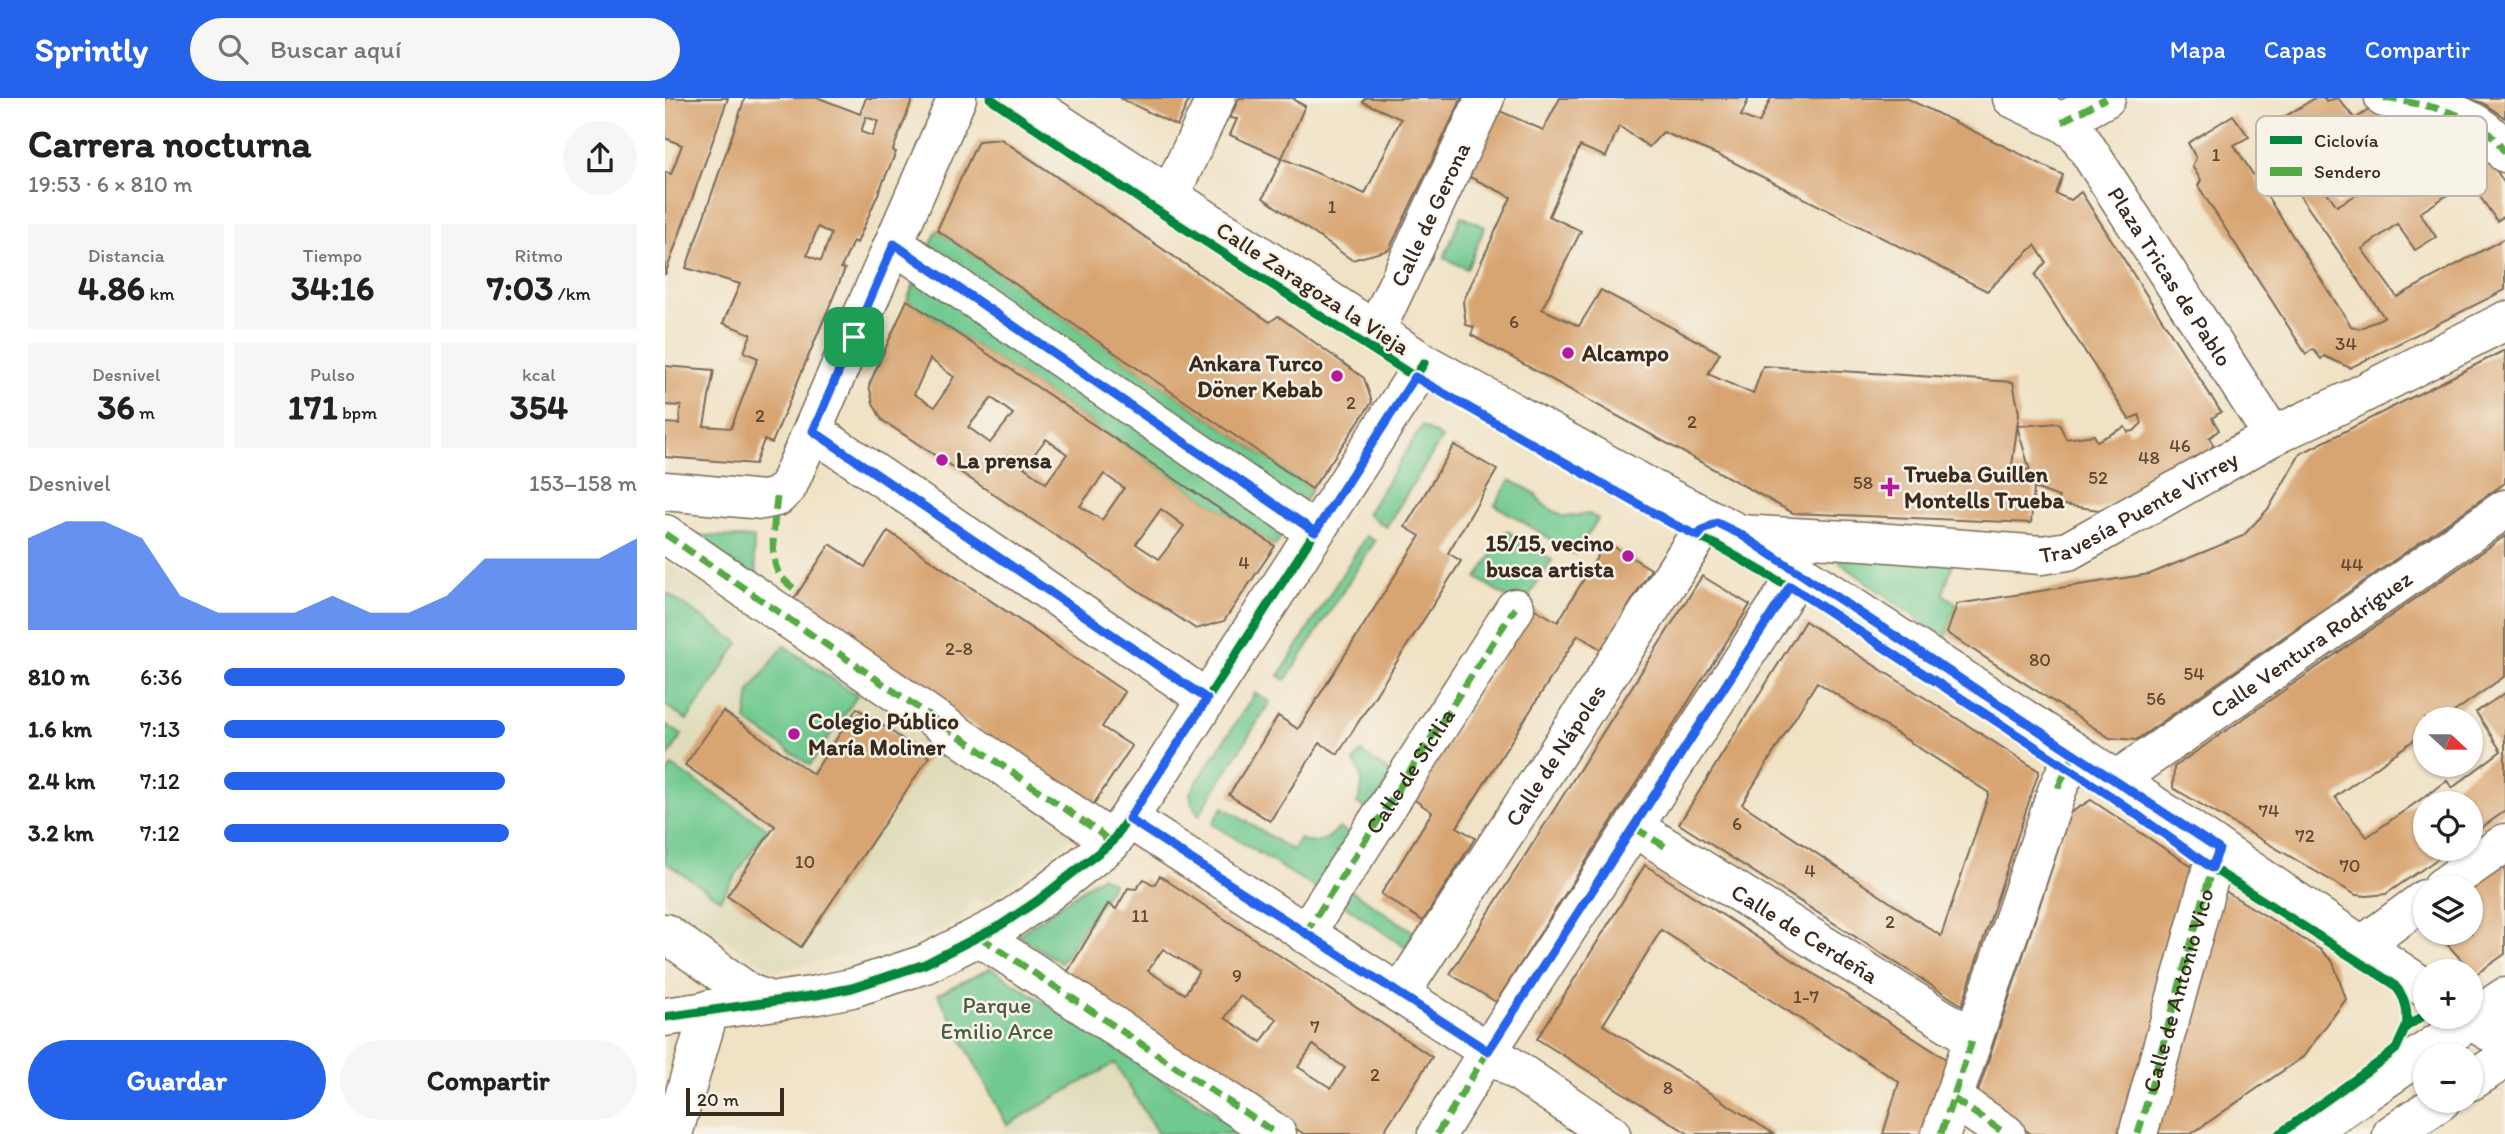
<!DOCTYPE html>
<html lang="es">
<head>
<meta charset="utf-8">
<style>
	body { margin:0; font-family:Itim,sans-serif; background:#f6f6f6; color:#202124; height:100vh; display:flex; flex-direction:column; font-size:26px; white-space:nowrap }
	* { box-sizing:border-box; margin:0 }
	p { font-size:23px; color:#757577 }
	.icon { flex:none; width:38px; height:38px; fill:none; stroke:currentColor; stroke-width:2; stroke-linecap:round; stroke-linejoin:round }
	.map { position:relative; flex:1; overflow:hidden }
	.sheet { display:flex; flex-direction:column; background:#fff; width:665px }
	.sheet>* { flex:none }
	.needle { width:46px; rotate:111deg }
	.fabs { position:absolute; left:1748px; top:609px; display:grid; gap:14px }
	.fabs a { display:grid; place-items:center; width:70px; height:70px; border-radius:50%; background:#fff; box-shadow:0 2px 5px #0004; font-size:35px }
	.scale { position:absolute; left:21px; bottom:18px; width:98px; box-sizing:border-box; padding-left:7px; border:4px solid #3b2a1e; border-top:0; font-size:19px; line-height:24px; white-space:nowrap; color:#3b2a1e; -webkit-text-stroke:5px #f7f3e8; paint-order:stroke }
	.pin { position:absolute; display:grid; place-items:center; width:60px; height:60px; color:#fff; margin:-30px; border-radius:14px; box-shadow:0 4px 10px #0006 }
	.round { display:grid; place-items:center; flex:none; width:74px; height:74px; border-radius:37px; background:#f6f6f6 }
	.headline { display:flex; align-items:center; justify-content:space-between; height:119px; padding:0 28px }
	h1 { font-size:38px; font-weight:800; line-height:52px }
	.stats { display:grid; grid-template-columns:repeat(3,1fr); gap:10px; height:119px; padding:7px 28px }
	.stats div { display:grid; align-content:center; border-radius:0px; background:#f6f6f6; text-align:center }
	.stats b { font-size:35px; font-weight:800 }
	.stats small { font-size:19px; font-weight:400 }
	.stats p { font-size:19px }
	.chart { height:196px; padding:14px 28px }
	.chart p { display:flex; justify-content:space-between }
	.chart svg { width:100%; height:126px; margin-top:7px; fill:#2563eb; opacity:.7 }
	.primary-button { display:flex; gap:14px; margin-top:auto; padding:14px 28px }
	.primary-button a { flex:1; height:80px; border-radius:42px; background:#2563eb; color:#fff; font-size:28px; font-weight:800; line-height:80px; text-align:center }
	.primary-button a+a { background:#f6f6f6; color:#202124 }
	ul { padding:0 28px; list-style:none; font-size:23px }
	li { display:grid; grid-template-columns:112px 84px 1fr; align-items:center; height:52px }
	li i { height:18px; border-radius:9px; background:#2563eb }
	header { display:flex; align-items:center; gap:42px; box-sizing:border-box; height:98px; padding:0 35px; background:#2563eb; color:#fff }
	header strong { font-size:33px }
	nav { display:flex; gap:38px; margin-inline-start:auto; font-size:24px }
	.search { width:490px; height:63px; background:#f6f6f6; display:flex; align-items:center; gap:18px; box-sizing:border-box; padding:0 24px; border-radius:38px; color:#757577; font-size:26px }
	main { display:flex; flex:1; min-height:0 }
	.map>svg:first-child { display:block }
	.built { fill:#e0dcbb }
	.green { fill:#6fc98f; stroke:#557a56; stroke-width:2 }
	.building { fill:#d8a572; fill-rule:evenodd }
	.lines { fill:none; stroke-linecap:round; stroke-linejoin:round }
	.minor-casing { stroke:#7a6a58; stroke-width:41 }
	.major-casing { stroke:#7a6a58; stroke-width:41 }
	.minor { stroke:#fff; stroke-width:38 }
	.major { stroke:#fff; stroke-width:38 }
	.quiet { stroke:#55ab43; stroke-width:7; stroke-dasharray:14 7; stroke-linecap:butt }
	.cycleway-casing { stroke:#f7f3e8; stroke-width:13 }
	.cycleway { stroke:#00873e; stroke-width:9 }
	.route-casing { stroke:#fff; stroke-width:14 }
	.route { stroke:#2563eb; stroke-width:9 }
	.poi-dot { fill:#b5179e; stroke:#f7f3e8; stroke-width:2.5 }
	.labels { text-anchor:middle; stroke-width:5; stroke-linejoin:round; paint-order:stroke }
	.number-label { font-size:19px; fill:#624933 }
	.street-label { font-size:23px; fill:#3b2a1e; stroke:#f7f3e8 }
	.poi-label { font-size:23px; font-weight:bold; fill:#3b2a1e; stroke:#f7f3e8; text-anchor:start }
	.park-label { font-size:23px; fill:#4b5a40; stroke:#f7f3e8 }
	.key { fill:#f7f3e8; stroke:#bfb7ab; stroke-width:2 }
	.key-label { font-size:19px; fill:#3b2a1e }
</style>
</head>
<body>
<header>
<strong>Sprintly</strong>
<div class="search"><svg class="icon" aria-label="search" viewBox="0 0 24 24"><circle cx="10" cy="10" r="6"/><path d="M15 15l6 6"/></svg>Buscar aquí</div>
<nav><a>Mapa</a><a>Capas</a><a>Compartir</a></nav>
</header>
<main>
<section class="sheet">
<div class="headline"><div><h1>Carrera nocturna</h1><p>19:53 · 6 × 810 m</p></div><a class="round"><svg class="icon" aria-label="share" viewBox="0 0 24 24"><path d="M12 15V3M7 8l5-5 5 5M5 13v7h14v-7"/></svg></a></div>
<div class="stats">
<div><p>Distancia</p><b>4.86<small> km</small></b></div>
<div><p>Tiempo</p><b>34:16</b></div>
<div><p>Ritmo</p><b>7:03<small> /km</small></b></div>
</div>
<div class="stats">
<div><p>Desnivel</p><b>36<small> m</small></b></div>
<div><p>Pulso</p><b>171<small> bpm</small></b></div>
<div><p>kcal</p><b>354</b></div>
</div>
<div class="chart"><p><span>Desnivel</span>153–158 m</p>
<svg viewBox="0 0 160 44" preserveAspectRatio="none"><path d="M0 44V12L10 6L20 6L30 12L40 32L50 38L60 38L70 38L80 32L90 38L100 38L110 32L120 19L130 19L140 19L150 19L160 12V44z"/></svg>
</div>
<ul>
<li><b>810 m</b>6:36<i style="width:97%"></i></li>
<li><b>1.6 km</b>7:13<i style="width:68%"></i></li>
<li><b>2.4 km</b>7:12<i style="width:68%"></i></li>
<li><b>3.2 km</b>7:12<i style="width:69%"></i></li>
</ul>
<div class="primary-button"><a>Guardar</a><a>Compartir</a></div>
</section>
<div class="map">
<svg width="1840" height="1036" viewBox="0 0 1840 1036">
	<rect width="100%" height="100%" fill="#f7f3e8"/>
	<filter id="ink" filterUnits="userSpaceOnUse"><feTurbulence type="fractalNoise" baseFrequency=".0143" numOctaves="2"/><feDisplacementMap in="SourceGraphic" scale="14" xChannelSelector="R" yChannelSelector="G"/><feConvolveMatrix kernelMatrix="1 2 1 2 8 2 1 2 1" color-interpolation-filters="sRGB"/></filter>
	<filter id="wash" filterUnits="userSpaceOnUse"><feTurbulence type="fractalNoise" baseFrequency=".00686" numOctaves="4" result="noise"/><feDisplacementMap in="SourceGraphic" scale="28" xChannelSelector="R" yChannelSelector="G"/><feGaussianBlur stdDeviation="1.57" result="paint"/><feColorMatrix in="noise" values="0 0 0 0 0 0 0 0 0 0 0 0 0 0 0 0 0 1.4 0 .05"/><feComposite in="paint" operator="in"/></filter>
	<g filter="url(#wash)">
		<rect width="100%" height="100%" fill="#f0e2c5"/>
		<g class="built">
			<polygon points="0,463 409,737 368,770 321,804 308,800 294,824 252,841 109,873 0,803"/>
			<polygon points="386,909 582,1036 332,1036 343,1029 328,999"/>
		</g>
		<g class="green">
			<polygon points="796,118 820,129 802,171 779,160"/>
			<polygon points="272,132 647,391 610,448 242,202"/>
			<polygon points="757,328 777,340 721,429 702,416"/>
			<polygon points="845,382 868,394 879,407 899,419 924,416 933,421 910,456 830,407"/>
			<polygon points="842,433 887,462 857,509 812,480"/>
			<polygon points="25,437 89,440 89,460 92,474 88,481"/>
			<polygon points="701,438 710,443 621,582 614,578"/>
			<polygon points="1178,459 1288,465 1278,496 1292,506 1280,541 1174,464"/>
			<polygon points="0,494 74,545 22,622 0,607"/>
			<polygon points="119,548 192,598 145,667 81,623 85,593"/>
			<polygon points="590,595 605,604 534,717 527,706 525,695"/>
			<polygon points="0,626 17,637 0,663"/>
			<path d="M696,654L727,676L704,713L692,705C699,691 699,676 689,664Z"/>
			<polygon points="7,668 102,730 55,801 0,764 0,678"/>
			<path d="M558,709L627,752L634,741C652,748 662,743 674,730L688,738L653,792L547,726Z"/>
			<polygon points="436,778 448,785 396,865 353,837"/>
			<polygon points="684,791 749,834 740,849 676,805"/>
			<polygon points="326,870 582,1036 493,1036 450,965 342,1027 273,896"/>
		</g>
		<g id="blocks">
			<g class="building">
				<polygon points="0,0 63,0 0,177 0,74 6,76 17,47 0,40"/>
				<path d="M80,0H154L195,16L201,0H248L228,52L231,54L192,145L188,143L183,155L176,170L180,171L107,345L99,342L90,366L0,359V325L14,326L16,308L0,307V268L49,272L39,328L66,330L93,260L79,254L86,236L58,225L75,186L21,170ZM201,19L213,23L207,38L196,34ZM153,129L166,136L156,163L142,157Z"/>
				<polygon points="455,0 525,0 512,28"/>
				<polygon points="574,0 630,0 629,2 640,8 617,60 565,37 572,21 565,20"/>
				<polygon points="700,0 797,0 724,152 687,162 598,100 617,60 700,96 736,21 698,4"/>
				<path d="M895,0H1035L1039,2L1040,0H1084L1076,18L1094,25L1106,0H1241L1398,77L1391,96L1406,102L1416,94L1556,314L1547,320L1554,332L1544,340L1548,346L1543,361L1434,412L1391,406L1394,399L1369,390L1366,425L1128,415L806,237L809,229L801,227L798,204L846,99L803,78L835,13L878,32ZM954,28L984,49L998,34L1062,61L1322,193L1370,147L1381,164L1370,177L1464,321L1474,317L1477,325L1469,333L1463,334L1460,329L1432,343L1429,337L1401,341L1394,325L1352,328L1365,373L1347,368L1354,315L1348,284L1098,268L1088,296L1043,276L1055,255L936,192L914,228L877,211L916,133L884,118L915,48L941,59Z"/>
				<polygon points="1650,0 1660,0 1661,3 1673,0 1690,21 1714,5 1741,43 1705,65 1682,32 1639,63 1672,108 1805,31 1840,86 1840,118 1832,123 1804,83 1755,115 1771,139 1750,152 1732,126 1697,151 1732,199 1840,140 1840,192 1685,270 1659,258 1656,261 1648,251 1641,256 1533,88 1536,82 1527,68 1531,60 1523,45 1568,17 1584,39 1569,47 1686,228 1694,231 1719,219 1592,36"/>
				<polygon points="1801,0 1840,0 1840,20 1818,5"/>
				<polygon points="336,41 605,224 613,218 699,280 707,304 647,391 272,132 313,43"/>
				<path d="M242,202L610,448L559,523L531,531L217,322L208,305L204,287ZM265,261L289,279L270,309L249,296ZM327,300L348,316L325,345L303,329ZM381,341L402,356L381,385L359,369ZM439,376L459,390L437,422L415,408ZM496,411L519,428L494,461L471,446Z"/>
				<polygon points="1840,252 1840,385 1471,642 1445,640 1282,535 1292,506 1485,476 1578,438 1604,410 1635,356"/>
				<polygon points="789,347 832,372 783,455 796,463 673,656 655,645 605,723 564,697 613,618 633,631 755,438 740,429"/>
				<polygon points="223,433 460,594 437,629 467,648 428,707 125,507 165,446 200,469"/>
				<polygon points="1840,438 1840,578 1779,621 1760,621 1760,634 1670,699 1702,739 1782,683 1787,690 1836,653 1811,614 1840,595 1840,713 1806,737 1806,705 1760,705 1760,751 1787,751 1721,796 1702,798 1691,797 1508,690 1509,669"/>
				<polygon points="941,444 986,471 937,552 913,537 792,729 810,740 758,823 716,796 767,714 748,701 868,510 893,524"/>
				<polygon points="1037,478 1085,507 831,904 785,876"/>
				<path d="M1140,523L1374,673L1297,907L1014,726ZM1152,584L1324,695L1276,838L1077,706Z"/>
				<polygon points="192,610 264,659 136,849 62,798 110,728 20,667 58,613 148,676"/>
				<polygon points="1426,702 1529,770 1464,1036 1366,1036 1312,997 1405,715"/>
				<polygon points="1840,763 1840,856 1810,877 1772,835 1806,835 1806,789"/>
				<polygon points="980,767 1284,963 1261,1036 1218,1036 1234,984 996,832 938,927 1109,1036 1024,1036 872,941"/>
				<path d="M495,778L767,959L717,1036H639L402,875L443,806L451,811L463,790L471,791L479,781L489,787ZM498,851L534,873L520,896L483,873ZM575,898L612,921L596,944L560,920ZM648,947L680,970L666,990L633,969Z"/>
				<polygon points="1560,793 1656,852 1668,864 1681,901 1638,959 1526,1036 1495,1036 1489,1032"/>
			</g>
		</g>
	</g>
	<g filter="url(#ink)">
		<use href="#blocks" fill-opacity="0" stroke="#7a6a58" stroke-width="2"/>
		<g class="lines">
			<g class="minor-casing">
				<g id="minor">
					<path id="s1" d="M1347,0L1397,24L1412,35L1608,338"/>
					<path d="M1719,0C1764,8 1814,13 1840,55"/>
					<polyline points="1397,24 1441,0"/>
					<polyline points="504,99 551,0"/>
					<polyline points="229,146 650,434"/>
					<path id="s2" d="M710,234L820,0"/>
					<polyline points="148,333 542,601"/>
					<polyline points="0,393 98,402 112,399 123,388 292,0"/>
					<polyline points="0,436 434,734 446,745"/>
					<path id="s3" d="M1075,436L1199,443L1377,457L1403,453L1608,338L1687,301L1840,223"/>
					<path id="s4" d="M1451,682L1840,411"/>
					<polyline points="464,721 823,953 946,1036"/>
					<path id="s5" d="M970,730L1308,940"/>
					<polyline points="1777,789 1840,745"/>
					<polyline points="0,835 84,895 105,903"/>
					<path id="s6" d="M640,836L850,510"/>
					<polyline points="315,839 612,1036"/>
					<polyline points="1699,846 1760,801"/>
					<path id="s7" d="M735,896L1033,438L1038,432L1052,425"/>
					<polyline points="0,919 152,897 187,890 260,866 336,827 372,803 446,745 495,674 759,265"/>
					<polyline points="1289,1001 1341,1036"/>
					<polyline points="8,1036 45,911"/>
					<polyline points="772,1036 823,953 1135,473"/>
					<polyline points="1276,1036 1393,690 1410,654"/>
					<polyline points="1473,1036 1547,770 1554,751"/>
				</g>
			</g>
			<g class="major-casing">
				<g id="major">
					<polyline points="356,0 759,265 996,396 1075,436 1410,654 1760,890"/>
					<polyline points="1800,919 1840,943"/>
					<polyline points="1806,983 1840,961"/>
					<polyline points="1640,1036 1840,899"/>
					<polyline points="1727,1036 1776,1003"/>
				</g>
			</g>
			<use href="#minor" class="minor"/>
			<use href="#major" class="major"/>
			<g class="quiet">
				<path d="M1719,0C1764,8 1814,13 1840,55"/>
				<polyline points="1397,24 1441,0"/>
				<polyline points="229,146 650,434"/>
				<path d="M112,399C110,419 104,456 113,474C117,482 126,488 133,494"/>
				<polyline points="0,436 434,734 446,745"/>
				<polyline points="1393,690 1410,654"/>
				<polyline points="970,730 1001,749"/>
				<polyline points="640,836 850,510"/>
				<polyline points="315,839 612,1036"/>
				<polyline points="1289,1001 1341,1036"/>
				<polyline points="772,1036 823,953"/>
				<polyline points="1276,1036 1308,940"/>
				<path id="s8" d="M1473,1036L1547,770L1554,751"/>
			</g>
			<g class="cycleway-casing">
				<g id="cycleway">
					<path d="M325,0L482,106L750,279L1008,427L1051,447L1174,518L1444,697L1547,770L1727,885C1740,897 1744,911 1741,929"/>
					<polyline points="0,919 152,897 187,890 260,866 336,827 372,803 446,745 495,674 759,265"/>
					<polyline points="1614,1036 1720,960 1731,951 1741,929 1760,917"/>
				</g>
			</g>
			<use href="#cycleway" class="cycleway"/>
		</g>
	</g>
	<g class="lines" filter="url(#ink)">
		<g class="route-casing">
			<polygon id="route" points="229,146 650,434 750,279 1008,426 1033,438 1038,432 1052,425 1075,436 1554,751 1547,770 1444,697 1125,488 823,953 464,721 542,601 148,333"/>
		</g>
		<use href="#route" class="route"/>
	</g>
	<g class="poi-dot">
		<circle cx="903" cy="255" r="7"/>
		<circle cx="672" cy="278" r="7"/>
		<circle cx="277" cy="362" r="7"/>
		<path d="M1221.5 378.5h7v7h7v7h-7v7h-7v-7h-7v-7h7z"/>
		<circle cx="963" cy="458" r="7"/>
		<circle cx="129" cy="636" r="7"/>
	</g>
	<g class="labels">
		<g class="number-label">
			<text x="1551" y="63">1</text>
			<text x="667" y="115">1</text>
			<text x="849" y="230">6</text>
			<text x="1681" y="252">34</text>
			<text x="686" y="311">2</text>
			<text x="95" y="324">2</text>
			<text x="1027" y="330">2</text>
			<text x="1515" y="354">46</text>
			<text x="1484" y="366">48</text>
			<text x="1433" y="386">52</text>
			<text x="1198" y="391">58</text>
			<text x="579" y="471">4</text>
			<text x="1687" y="473">44</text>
			<text x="294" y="557">2-8</text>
			<text x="1375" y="568">80</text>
			<text x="1529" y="582">54</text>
			<text x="1491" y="607">56</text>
			<text x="1604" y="719">74</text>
			<text x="1072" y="732">6</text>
			<text x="1640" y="744">72</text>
			<text x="140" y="770">10</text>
			<text x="1685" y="774">70</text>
			<text x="1145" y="779">4</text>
			<text x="475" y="824">11</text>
			<text x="1225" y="830">2</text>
			<text x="572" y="884">9</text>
			<text x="1141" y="905">1-7</text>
			<text x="650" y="935">7</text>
			<text x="710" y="983">2</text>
			<text x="1003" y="996">8</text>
		</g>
		<g class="street-label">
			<text dy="8" stroke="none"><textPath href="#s2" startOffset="130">Calle de Gerona</textPath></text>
			<text dy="8" stroke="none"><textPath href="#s1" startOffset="245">Plaza Tricas de Pablo</textPath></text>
			<text transform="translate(648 190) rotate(33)" y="8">Calle Zaragoza la Vieja</text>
			<text dy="8" stroke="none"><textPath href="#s3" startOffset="411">Travesía Puente Virrey</textPath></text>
			<text dy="8" stroke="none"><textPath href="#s4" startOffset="238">Calle Ventura Rodríguez</textPath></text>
			<text dy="8" stroke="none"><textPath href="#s7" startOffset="285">Calle de Nápoles</textPath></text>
			<text dy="8" stroke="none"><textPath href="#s6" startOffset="194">Calle de Sicilia</textPath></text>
			<text dy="8" stroke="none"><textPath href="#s5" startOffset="200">Calle de Cerdeña</textPath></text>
			<text dy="8" stroke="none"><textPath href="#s8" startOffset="149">Calle de Antonio Vico</textPath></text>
		</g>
		<g class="poi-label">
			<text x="917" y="263">Alcampo</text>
			<text x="658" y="273" text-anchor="end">Ankara Turco<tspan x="658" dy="26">Döner Kebab</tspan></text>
			<text x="291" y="370">La prensa</text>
			<text x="1239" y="384">Trueba Guillen<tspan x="1239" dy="26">Montells Trueba</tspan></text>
			<text x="949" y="453" text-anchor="end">15/15, vecino<tspan x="949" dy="26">busca artista</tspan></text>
			<text x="143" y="631">Colegio Público<tspan x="143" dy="26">María Moliner</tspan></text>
		</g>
		<g class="park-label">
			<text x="332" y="915">Parque<tspan x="332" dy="26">Emilio Arce</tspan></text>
		</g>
	</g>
	<rect x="1591" y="18" width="231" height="80" rx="10" class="key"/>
	<rect x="1605" y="38" width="32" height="8" fill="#00873e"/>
	<rect x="1605" y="69" width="32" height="9" fill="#55ab43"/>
	<g class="key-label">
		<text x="1649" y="49">Ciclovía</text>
		<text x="1649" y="80">Sendero</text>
	</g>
</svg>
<div class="fabs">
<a><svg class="needle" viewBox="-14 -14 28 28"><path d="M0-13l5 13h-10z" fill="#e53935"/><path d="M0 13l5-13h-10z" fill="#757577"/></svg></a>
<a><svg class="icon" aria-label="locate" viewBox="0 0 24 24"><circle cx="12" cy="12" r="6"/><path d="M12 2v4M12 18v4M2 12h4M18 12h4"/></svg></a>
<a><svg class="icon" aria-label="layers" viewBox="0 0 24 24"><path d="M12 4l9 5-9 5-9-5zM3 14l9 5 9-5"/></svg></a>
<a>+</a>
<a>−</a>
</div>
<div class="scale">20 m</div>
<div class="pin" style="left:189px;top:239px;background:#1e9e55"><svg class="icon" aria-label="arrive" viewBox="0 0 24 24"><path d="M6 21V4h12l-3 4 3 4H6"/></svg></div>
</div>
</main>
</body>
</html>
